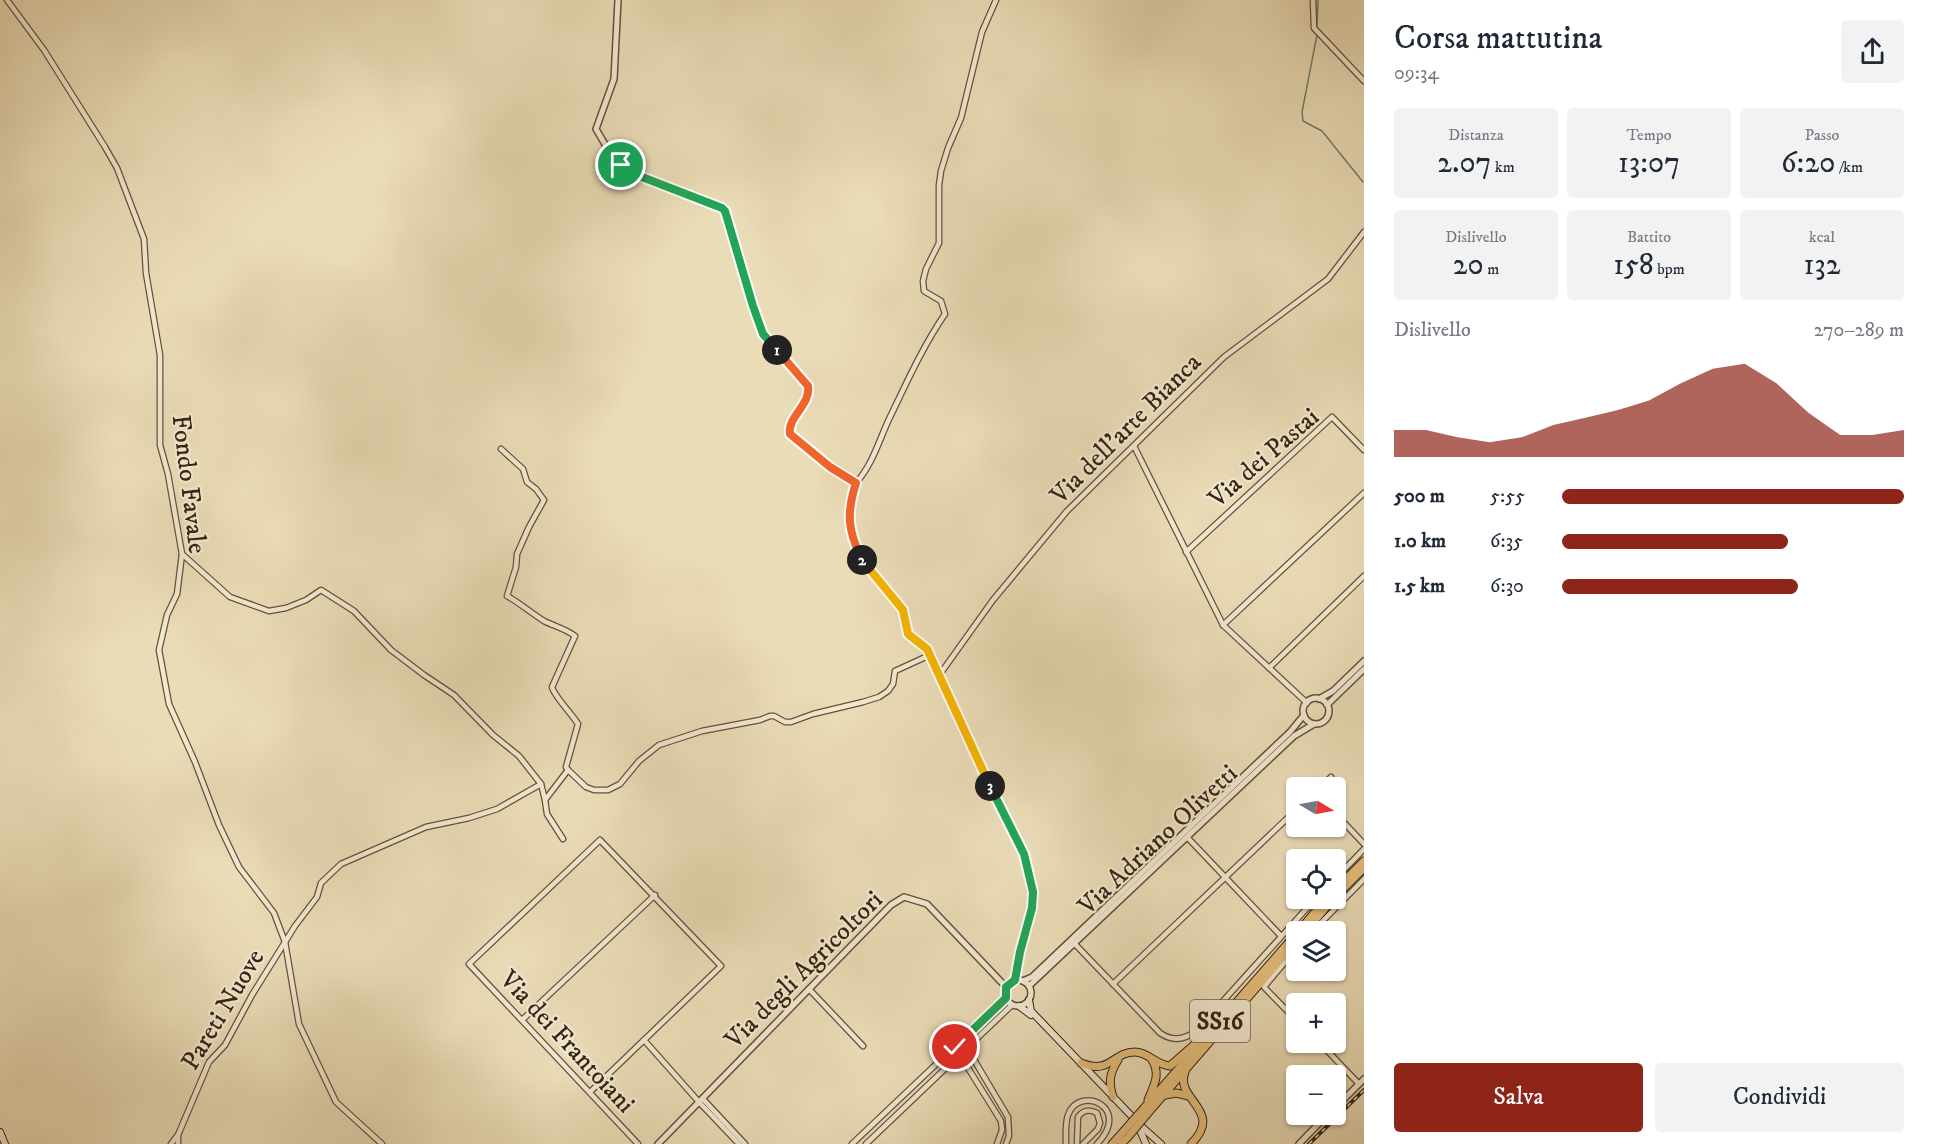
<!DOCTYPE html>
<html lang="it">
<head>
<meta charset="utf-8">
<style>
	body { margin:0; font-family:"IM FELL DW Pica",serif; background:#f2f2f3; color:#1f2937; height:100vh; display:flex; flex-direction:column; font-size:22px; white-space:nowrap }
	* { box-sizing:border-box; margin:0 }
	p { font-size:20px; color:#747a83 }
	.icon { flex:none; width:33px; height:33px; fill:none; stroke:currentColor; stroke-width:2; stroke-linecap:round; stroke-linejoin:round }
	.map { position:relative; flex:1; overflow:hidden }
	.details { display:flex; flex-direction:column; background:#fff; width:570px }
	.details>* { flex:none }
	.needle { width:39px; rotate:100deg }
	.controls { position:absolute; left:1286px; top:777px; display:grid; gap:12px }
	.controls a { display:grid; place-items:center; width:60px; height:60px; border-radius:6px; background:#fff; box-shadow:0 2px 4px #0004; font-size:30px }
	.pin { position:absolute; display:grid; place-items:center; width:51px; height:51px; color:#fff; margin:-26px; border:3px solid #fff; border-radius:50%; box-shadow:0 2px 6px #0007 }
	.km { position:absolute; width:30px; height:30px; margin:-15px; border-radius:50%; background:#222; color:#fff; font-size:16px; line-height:30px; text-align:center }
	.round { display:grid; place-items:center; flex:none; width:63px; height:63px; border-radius:6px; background:#f2f2f3 }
	.head { display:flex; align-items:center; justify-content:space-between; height:102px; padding:0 30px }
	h1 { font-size:33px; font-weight:600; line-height:45px }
	.stats { display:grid; grid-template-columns:repeat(3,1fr); gap:9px; height:102px; padding:6px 30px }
	.stats div { display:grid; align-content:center; border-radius:6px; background:#f2f2f3; text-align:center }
	.stats b { font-size:30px; font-weight:600 }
	.stats small { font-size:16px; font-weight:400 }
	.stats p { font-size:16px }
	.chart { height:168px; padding:12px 30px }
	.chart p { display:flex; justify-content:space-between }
	.chart svg { width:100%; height:108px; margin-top:6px; fill:#8f2418; opacity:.7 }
	.primary-button { display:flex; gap:12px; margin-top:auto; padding:12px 30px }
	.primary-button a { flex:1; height:69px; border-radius:6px; background:#8f2418; color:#fff; font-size:24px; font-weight:600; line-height:69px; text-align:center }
	.primary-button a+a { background:#f2f2f3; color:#1f2937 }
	ul { padding:0 30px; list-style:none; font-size:20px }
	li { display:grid; grid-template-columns:96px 72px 1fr; align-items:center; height:45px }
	li i { height:15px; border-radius:8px; background:#8f2418 }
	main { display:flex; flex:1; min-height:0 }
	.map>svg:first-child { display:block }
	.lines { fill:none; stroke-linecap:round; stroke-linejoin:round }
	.stream { stroke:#707f6e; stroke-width:1.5 }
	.minor-casing { stroke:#62523c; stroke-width:7 }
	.tertiary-casing { stroke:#62523c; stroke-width:8 }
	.secondary-casing { stroke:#342413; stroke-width:8 }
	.trunk-casing { stroke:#342413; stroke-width:9 }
	.minor { stroke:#f1e8d0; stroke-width:4.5 }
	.tertiary { stroke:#f1e8d0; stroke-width:5 }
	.secondary { stroke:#f1e8d0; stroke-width:6 }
	.trunk { stroke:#e5be7c; stroke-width:7 }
	.rail-casing { stroke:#342413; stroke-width:4 }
	.rail { stroke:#f1e8d0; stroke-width:1.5; stroke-dasharray:4.5; stroke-linecap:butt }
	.trunk-bridge-casing { stroke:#342413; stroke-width:9; stroke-linecap:butt }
	.trunk-bridge { stroke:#e5be7c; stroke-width:7 }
	.split-1-casing { stroke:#fff; stroke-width:12 }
	.split-2-casing { stroke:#fff; stroke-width:12 }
	.split-3-casing { stroke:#fff; stroke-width:12 }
	.split-4-casing { stroke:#fff; stroke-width:12 }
	.split-1 { stroke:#22a559; stroke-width:8 }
	.split-2 { stroke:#f0652b; stroke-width:8 }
	.split-3 { stroke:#f5b400; stroke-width:8 }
	.split-4 { stroke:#22a559; stroke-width:8 }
	.labels { text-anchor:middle; stroke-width:4.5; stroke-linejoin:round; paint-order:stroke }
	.shield { fill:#f1e8d0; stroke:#6d5f4c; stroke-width:1.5 }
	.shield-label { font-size:24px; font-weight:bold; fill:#342413 }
	.street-label { font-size:26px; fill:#342413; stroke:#f1e8d0 }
</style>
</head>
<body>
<main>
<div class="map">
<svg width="1364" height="1144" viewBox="0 0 1364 1144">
	<rect width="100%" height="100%" fill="#eadcb7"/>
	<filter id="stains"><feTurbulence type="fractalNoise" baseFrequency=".00333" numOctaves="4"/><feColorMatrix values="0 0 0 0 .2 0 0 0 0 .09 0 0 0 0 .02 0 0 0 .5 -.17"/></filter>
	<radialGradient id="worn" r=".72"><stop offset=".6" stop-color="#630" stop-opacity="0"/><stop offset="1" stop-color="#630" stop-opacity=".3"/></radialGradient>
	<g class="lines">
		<g class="stream">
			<polyline points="1317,28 1318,0"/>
			<polyline points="1317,35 1302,112 1303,121 1322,131 1363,182"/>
		</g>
		<g class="minor-casing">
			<g id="minor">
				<polyline points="7,0 44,50 105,147 117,168 144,239 146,273 160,355 160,445 168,474 182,554 177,594 167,615 159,650 169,704 195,762 219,825 239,867 274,913 285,942 299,1024 336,1102 382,1144"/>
				<polyline points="1313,0 1314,28 1364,81"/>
				<polyline points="1134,446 1223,625 1307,703"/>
				<path d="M501,449L523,469L527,482L536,489L544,500L529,527L517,554L516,567L507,596C520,603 531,613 544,621C554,626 566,629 575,636L552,687C554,696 572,714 578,724L566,767L568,770"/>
				<path d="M856,483C873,464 879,440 890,417C907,382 923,346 945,314L941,301L924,291L923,281L926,269L939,243V185L941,171L948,148L961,118L982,32L996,0"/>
				<polyline points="1186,552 1332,417 1364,450"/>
				<polyline points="182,554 230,597 269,611 286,608 306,600 321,590 354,611 391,650 424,675 454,695 493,735 519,756 541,784"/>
				<polyline points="1223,625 1364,493"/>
				<polyline points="1269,668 1364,576"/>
				<polyline points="938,677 993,600 1067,511 1224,357 1328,279 1364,232"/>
				<polyline points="1320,788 1331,777"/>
				<polyline points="545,800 547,814 563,839"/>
				<polyline points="1335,813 1364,844"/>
				<polyline points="1187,837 1281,936"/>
				<polyline points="1335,879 1364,849"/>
				<polyline points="1312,932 1364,879"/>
				<path d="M1073,942L1160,1033C1173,1042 1185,1040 1197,1030L1316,898"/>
				<polyline points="1296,949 1264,987 1296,1020"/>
				<polyline points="1113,984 1296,810"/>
				<polyline points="809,989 863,1046"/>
				<polyline points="522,1020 655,895"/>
				<polyline points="644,1040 699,1102 739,1144"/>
				<polyline points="1319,1042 1359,1084"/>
				<polyline points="955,1047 1001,1121 1002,1130 997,1144"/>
				<polyline points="967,1048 1008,1117 1009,1136 1006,1144"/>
				<polyline points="590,1092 721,966 600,840 469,964 638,1144"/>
				<polyline points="703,1099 745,1144"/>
				<polyline points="171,1144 178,1135"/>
				<polyline points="178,1144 178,1135 209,1062 225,1045 252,995 295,926 317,897 321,883 341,864 426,827 469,818 497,809 541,784 545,800 568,770 586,787 594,790 608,790 620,784 639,761 659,745 702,731 760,720 770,716 774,716 785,722 791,722 813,714 863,702 879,697 888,691 893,684 895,671 930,655"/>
				<polyline points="852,1144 1006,998"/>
				<polyline points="866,1144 1012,1005"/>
				<path d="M1066,1144C1066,1135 1065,1124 1068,1115C1079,1084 1133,1107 1097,1144"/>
				<path d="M1077,1144L1078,1117C1083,1110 1090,1109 1097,1113L1100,1123L1098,1129L1083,1144"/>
			</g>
		</g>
		<g class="tertiary-casing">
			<g id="tertiary">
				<path d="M618,0L614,79L596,129L606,146L628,170L722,208L727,215L745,281L763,334L808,386C810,405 787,417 790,434L829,467L856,483L850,505L849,518L850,532L856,547L869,570L903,610L908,634L927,649L963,732L1027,862L1033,898L1015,980"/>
				<circle cx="1316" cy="711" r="13"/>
				<polyline points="1319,699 1333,691 1364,661"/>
				<polyline points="1327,705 1364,669"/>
				<circle cx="1018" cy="993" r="13"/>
				<polyline points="1023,981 1032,977 1071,940 1290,732 1304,715"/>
				<polyline points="1029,986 1294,736 1314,724"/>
				<polyline points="1335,1108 1364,1079"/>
				<polyline points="658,1144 891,905 904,897 927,904 1006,987"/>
				<polyline points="1299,1144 1328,1114"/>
			</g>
		</g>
		<g class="secondary-casing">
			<g id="secondary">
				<polyline points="1029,1000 1031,1011 1143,1128 1161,1144"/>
				<polyline points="1019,1006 1031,1015"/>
				<polyline points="1139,1128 1146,1144"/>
				<polyline points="0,1132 5,1144"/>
			</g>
		</g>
		<g class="trunk-casing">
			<g id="trunk">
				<polyline points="1335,890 1364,861"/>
				<polyline points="1335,897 1364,868"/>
				<polyline points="1298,932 1327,898"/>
				<polyline points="1305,932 1334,898"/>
				<path d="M1081,1063C1111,1075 1112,1052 1135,1052C1148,1052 1156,1065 1170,1066L1194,1045"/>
				<path d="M1185,1072C1174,1100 1225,1110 1191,1144"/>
				<polyline points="1165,1095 1176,1093 1189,1096"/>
				<path d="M1113,1097C1108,1081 1110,1073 1118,1060"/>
				<path d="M1148,1100C1154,1085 1161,1074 1152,1060"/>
				<polyline points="1144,1108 1296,934"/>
				<polyline points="1148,1113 1296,942"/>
				<polyline points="1112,1144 1122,1133"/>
				<polyline points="1121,1144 1128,1137"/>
			</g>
		</g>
		<use href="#minor" class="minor"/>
		<use href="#tertiary" class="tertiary"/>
		<use href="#secondary" class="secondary"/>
		<use href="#trunk" class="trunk"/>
		<g class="rail-casing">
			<polyline id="rail" points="1309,1144 1364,1090"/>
		</g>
		<use href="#rail" class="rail"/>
		<g class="trunk-bridge-casing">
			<g id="trunk-bridge">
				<polyline points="1122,1133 1144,1108"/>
				<polyline points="1128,1137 1148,1113"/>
			</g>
		</g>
		<use href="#trunk-bridge" class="trunk-bridge"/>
	</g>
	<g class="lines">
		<g class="split-1-casing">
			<polyline id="split-1" points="621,165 642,177 722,208 725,211 753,306 763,334 777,350"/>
		</g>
		<g class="split-2-casing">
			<path id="split-2" d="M777,350L808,386C811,405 787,417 790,434L830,467L856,483C846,514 848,531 862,560"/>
		</g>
		<g class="split-3-casing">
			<polyline id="split-3" points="862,560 903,610 908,634 927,649 990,786"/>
		</g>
		<g class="split-4-casing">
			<polyline id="split-4" points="955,1047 1006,998 1006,987 1015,980 1020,952 1032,908 1033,892 1024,854 990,786"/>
		</g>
		<use href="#split-1" class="split-1"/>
		<use href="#split-2" class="split-2"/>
		<use href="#split-3" class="split-3"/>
		<use href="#split-4" class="split-4"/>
	</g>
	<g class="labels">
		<rect class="shield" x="1190" y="1000" width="60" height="42" rx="4.5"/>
		<g class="shield-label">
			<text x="1220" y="1029">SS16</text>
		</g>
		<g class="street-label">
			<text transform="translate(1125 428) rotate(-45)" y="9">Via dell'arte Bianca</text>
			<text transform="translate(1263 457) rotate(-41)" y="9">Via dei Pastai</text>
			<text transform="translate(190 484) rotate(83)" y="9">Fondo Favale</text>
			<text transform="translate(1157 839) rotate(-43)" y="9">Via Adriano Olivetti</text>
			<text transform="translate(803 969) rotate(-45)" y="9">Via degli Agricoltori</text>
			<text transform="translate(222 1009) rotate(-59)" y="9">Pareti Nuove</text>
			<text transform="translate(568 1041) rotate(47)" y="9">Via dei Frantoiani</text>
		</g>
	</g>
	<rect width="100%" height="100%" filter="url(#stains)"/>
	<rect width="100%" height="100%" fill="url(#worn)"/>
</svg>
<div class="controls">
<a><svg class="needle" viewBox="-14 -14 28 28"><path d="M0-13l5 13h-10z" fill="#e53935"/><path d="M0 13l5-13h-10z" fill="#747a83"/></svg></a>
<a><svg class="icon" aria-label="locate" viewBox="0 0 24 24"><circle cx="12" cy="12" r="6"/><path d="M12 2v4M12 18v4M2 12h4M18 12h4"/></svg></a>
<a><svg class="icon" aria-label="layers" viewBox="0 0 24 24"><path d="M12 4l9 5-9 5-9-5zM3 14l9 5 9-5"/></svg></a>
<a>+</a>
<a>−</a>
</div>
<div class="pin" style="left:621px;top:165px;background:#1e9e55"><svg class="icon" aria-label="arrive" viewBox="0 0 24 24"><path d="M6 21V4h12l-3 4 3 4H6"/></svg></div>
<div class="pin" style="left:955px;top:1047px;background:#d93025"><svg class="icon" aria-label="check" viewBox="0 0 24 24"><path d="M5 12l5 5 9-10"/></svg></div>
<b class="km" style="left:777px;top:350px">1</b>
<b class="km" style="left:862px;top:560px">2</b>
<b class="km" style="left:990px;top:786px">3</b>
</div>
<section class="details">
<div class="head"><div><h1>Corsa mattutina</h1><p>09:34</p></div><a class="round"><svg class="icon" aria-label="share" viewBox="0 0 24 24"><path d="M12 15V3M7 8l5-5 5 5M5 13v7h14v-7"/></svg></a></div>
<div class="stats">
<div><p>Distanza</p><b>2.07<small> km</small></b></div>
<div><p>Tempo</p><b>13:07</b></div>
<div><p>Passo</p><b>6:20<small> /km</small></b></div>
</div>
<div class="stats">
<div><p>Dislivello</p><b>20<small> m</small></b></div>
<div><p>Battito</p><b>158<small> bpm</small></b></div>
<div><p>kcal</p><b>132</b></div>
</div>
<div class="chart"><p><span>Dislivello</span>270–289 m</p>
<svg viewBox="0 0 160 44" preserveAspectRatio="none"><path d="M0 44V33L10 33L20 36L30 38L40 36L50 31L60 28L70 25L80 21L90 14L100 8L110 6L120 14L130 26L140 35L150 35L160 33V44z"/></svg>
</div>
<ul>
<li><b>500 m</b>5:55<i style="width:100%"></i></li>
<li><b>1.0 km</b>6:35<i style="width:66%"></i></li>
<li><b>1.5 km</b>6:30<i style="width:69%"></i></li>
</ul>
<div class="primary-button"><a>Salva</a><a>Condividi</a></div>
</section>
</main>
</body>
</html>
